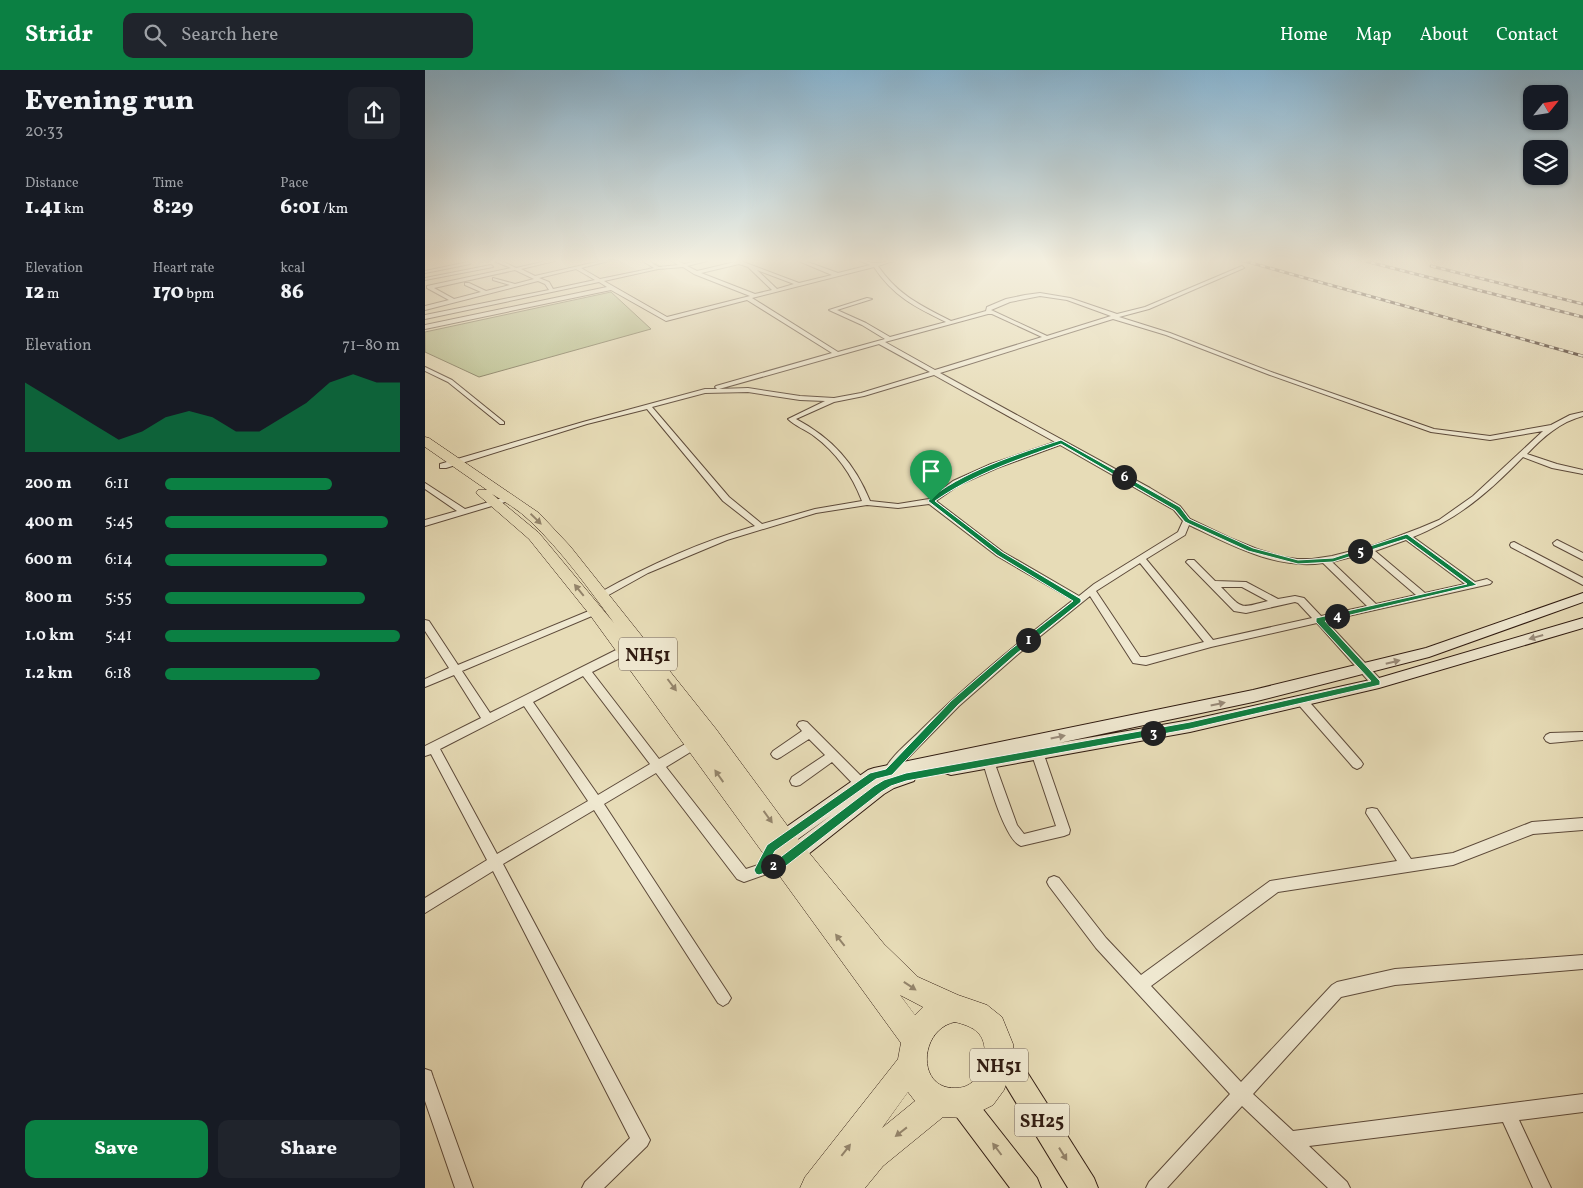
<!DOCTYPE html>
<html lang="en">
<head>
<meta charset="utf-8">
<style>
	body { margin:0; font-family:Vollkorn,serif; background:#20242c; color:#f1f3f6; height:100vh; display:flex; flex-direction:column; font-size:19px; white-space:nowrap }
	* { box-sizing:border-box; margin:0 }
	p { font-size:16px; color:#9ea1a6 }
	.icon { flex:none; width:28px; height:28px; fill:none; stroke:currentColor; stroke-width:2; stroke-linecap:round; stroke-linejoin:round }
	.map { position:relative; flex:1; overflow:hidden }
	.side { display:flex; flex-direction:column; background:#171b24; width:425px }
	.side>* { flex:none }
	.needle { width:32px; rotate:60deg }
	.buttons { position:absolute; left:1098px; top:15px; display:grid; gap:10px }
	.buttons a { display:grid; place-items:center; width:45px; height:45px; border-radius:10px; background:#171b24; box-shadow:0 1px 4px #0004; font-size:25px }
	.pin { position:absolute; display:grid; place-items:center; width:42px; height:42px; color:#fff; margin:-51px -21px; border-radius:50% 50% 50% 0; rotate:-45deg; box-shadow:0 0 5px #0007 }
	.pin .icon { rotate:45deg }
	.km { position:absolute; width:25px; height:25px; margin:-12px; border-radius:50%; background:#222; color:#fff; font-size:14px; line-height:25px; text-align:center }
	.round { display:grid; place-items:center; flex:none; width:52px; height:52px; border-radius:10px; background:#20242c }
	.overview { display:flex; align-items:center; justify-content:space-between; height:85px; padding:0 25px }
	h1 { font-size:28px; font-weight:800; line-height:38px }
	.metrics { display:grid; grid-template-columns:repeat(3,1fr); gap:8px; height:85px; padding:5px 25px }
	.metrics div { display:grid; align-content:center }
	.metrics b { font-size:21px; font-weight:800 }
	.metrics small { font-size:14px; font-weight:400 }
	.metrics p { font-size:14px }
	.chart { height:140px; padding:10px 25px }
	.chart p { display:flex; justify-content:space-between }
	.chart svg { width:100%; height:90px; margin-top:5px; fill:#0b8043; opacity:.7 }
	.cta { display:flex; gap:10px; margin-top:auto; padding:10px 25px }
	.cta a { flex:1; height:58px; border-radius:10px; background:#0b8043; color:#fff; font-size:20px; font-weight:800; line-height:58px; text-align:center }
	.cta a+a { background:#20242c; color:#f1f3f6 }
	ul { padding:0 25px; list-style:none; font-size:16px }
	li { display:grid; grid-template-columns:80px 60px 1fr; align-items:center; height:38px }
	li i { height:12px; border-radius:6px; background:#0b8043 }
	header { display:flex; align-items:center; gap:30px; box-sizing:border-box; height:70px; padding:0 25px; background:#0b8043; color:#fff }
	header strong { font-size:24px }
	nav { display:flex; gap:28px; margin-inline-start:auto; font-size:18px }
	.search { width:350px; height:45px; background:#20242c; display:flex; align-items:center; gap:12px; box-sizing:border-box; padding:0 18px; border-radius:10px; color:#9ea1a6; font-size:19px }
	main { display:flex; flex:1; min-height:0 }
	.map>svg:first-child { display:block }
	.green { fill:#b8c08d; stroke:#746d4e }
	.lines { fill:none; stroke-linecap:round; stroke-linejoin:round }
	.street-casing { stroke:#5d4a3a; stroke-width:2 }
	.secondary-casing { stroke:#2f1a10; stroke-width:2 }
	.primary-casing { stroke:#2f1a10; stroke-width:2 }
	.highway-casing { stroke:#2f1a10; stroke-width:1 }
	.street { fill:#efe8d0; fill-rule:evenodd }
	.secondary { fill:#efe8d0; fill-rule:evenodd }
	.primary { fill:#e7dcb7; fill-rule:evenodd }
	.highway { fill:#e7dcb7; fill-rule:evenodd }
	.rail-casing { stroke:#2f1a10; stroke-width:3 }
	.rail { stroke:#efe8d0; stroke-width:2; stroke-dasharray:5; stroke-linecap:butt }
	.oneway { fill:#94856c }
	.oneway2 { fill:#998b7a }
	.route { fill:#0b8043; stroke:#fff; fill-rule:evenodd }
	.labels { text-anchor:middle; stroke-width:4.5; stroke-linejoin:round; paint-order:stroke }
	.shield { fill:#efe8d0; stroke:#69584a; stroke-width:1 }
	.shield-label { font-size:19px; font-weight:bold; fill:#2f1a10 }
</style>
</head>
<body>
<header>
<strong>Stridr</strong>
<div class="search"><svg class="icon" aria-label="search" viewBox="0 0 24 24"><circle cx="10" cy="10" r="6"/><path d="M15 15l6 6"/></svg>Search here</div>
<nav><a>Home</a><a>Map</a><a>About</a><a>Contact</a></nav>
</header>
<main>
<section class="side">
<div class="overview"><div><h1>Evening run</h1><p>20:33</p></div><a class="round"><svg class="icon" aria-label="share" viewBox="0 0 24 24"><path d="M12 15V3M7 8l5-5 5 5M5 13v7h14v-7"/></svg></a></div>
<div class="metrics">
<div><p>Distance</p><b>1.41<small> km</small></b></div>
<div><p>Time</p><b>8:29</b></div>
<div><p>Pace</p><b>6:01<small> /km</small></b></div>
</div>
<div class="metrics">
<div><p>Elevation</p><b>12<small> m</small></b></div>
<div><p>Heart rate</p><b>170<small> bpm</small></b></div>
<div><p>kcal</p><b>86</b></div>
</div>
<div class="chart"><p><span>Elevation</span>71–80 m</p>
<svg viewBox="0 0 160 44" preserveAspectRatio="none"><path d="M0 44V10L10 17L20 24L30 31L40 38L50 34L60 27L70 24L80 27L90 34L100 34L110 27L120 20L130 10L140 6L150 10L160 10V44z"/></svg>
</div>
<ul>
<li><b>200 m</b>6:11<i style="width:71%"></i></li>
<li><b>400 m</b>5:45<i style="width:95%"></i></li>
<li><b>600 m</b>6:14<i style="width:69%"></i></li>
<li><b>800 m</b>5:55<i style="width:85%"></i></li>
<li><b>1.0 km</b>5:41<i style="width:100%"></i></li>
<li><b>1.2 km</b>6:18<i style="width:66%"></i></li>
</ul>
<div class="cta"><a>Save</a><a>Share</a></div>
</section>
<div class="map">
<svg width="1158" height="1118" viewBox="0 0 1158 1118">
	<rect width="100%" height="100%" fill="#e7dcb7"/>
	<filter id="stains"><feTurbulence type="fractalNoise" baseFrequency=".004" numOctaves="4"/><feColorMatrix values="0 0 0 0 .2 0 0 0 0 .09 0 0 0 0 .02 0 0 0 .5 -.17"/></filter>
	<radialGradient id="worn" r=".72"><stop offset=".6" stop-color="#630" stop-opacity="0"/><stop offset="1" stop-color="#630" stop-opacity=".3"/></radialGradient>
	<polygon class="green" points="186,222 226,259 54,307 0,282 0,262"/>
	<g class="lines">
		<g class="street-casing">
			<g id="street">
				<path d="M71,190H79L77,191L91,198L126,190H134L96,199L110,206L180,190H188L156,198L175,209L229,198L216,190H222L234,197L253,195L246,190H251L259,194L278,190H286L262,196L272,201L310,192L307,190H313L374,213L407,205L371,190H377L413,203L445,195L433,190C439,190 444,193 450,193C457,194 464,190 471,190L453,196C473,225 495,235 526,251L561,241L562,237L581,229L600,225L615,223L645,228L692,244L720,237L817,196L819,198L724,239L694,247L745,263L849,303L1009,359L1065,366L1126,355L1145,345L1158,342V346C1135,352 1118,367 1102,384L1132,394L1158,400V404L1127,398L1098,387C1064,422 1033,449 988,467L1050,512L1062,509L1067,512L1065,514L901,551L956,610L957,613L956,616H948L892,553L786,577L721,595L708,593L665,526L592,585L534,636L476,695L467,707L463,709L459,707L457,704C465,687 482,674 495,661C543,613 594,572 648,530L572,486L504,434L473,438L442,435L391,443L302,470L223,503L180,527H174L172,525L174,523C224,495 275,472 330,456L298,431L222,339L162,354L21,398H15V394L158,352L280,319H292L290,317L291,316L407,283L322,230L241,251L186,220L0,259V255L182,217L174,212L0,249V245L124,220L120,214L113,211L0,240V236L24,230L2,218V216L86,198L71,192ZM314,194L323,197L347,220L330,224L276,203ZM258,197L269,204L325,226L242,247L179,211L233,199ZM449,197C468,226 490,237 521,252L465,267L441,253L412,240L447,229L442,228L404,240L437,255L460,269L413,282L327,228ZM151,199L170,210L128,219L124,212L114,208ZM90,200L109,209L90,214L68,208V210L85,215L61,221L44,213H40V215L56,222L29,229L9,218ZM332,200L369,214L352,219ZM615,226L642,230L686,246L622,266L566,240L585,232ZM563,244H567L617,267L510,300L460,272ZM688,249L741,265L845,305L1006,362L1065,370L1118,361L1048,426L1014,450L995,458L950,475L907,486L887,489H872L858,487L832,479L805,468L765,449L755,436L725,418L515,303ZM454,274L505,302L436,323L409,328L375,326L323,318L294,319ZM509,305L630,372L566,394L528,411L504,429L473,434L445,431C430,394 407,368 371,349L409,332L439,326ZM323,322L375,330L400,331L363,349C370,356 381,360 389,366C412,383 427,405 437,431L390,439L337,454L304,427L227,337L280,323ZM635,375L749,440L758,451L753,462L669,514L654,526L578,482L511,431L534,415L572,398ZM764,455C806,475 851,500 898,493L942,536L896,546L879,528L870,526L853,529L821,512L790,511L769,490H763L761,492L763,494L809,541L821,543L870,532L873,533L887,548L788,570L721,489L760,465ZM981,470L1040,514L1000,523L950,481ZM942,483L991,525L951,534L907,492ZM715,493L779,572L721,587H715L671,521ZM796,517H817L843,531C813,539 818,539 796,517Z"/>
				<polygon points="43,192 45,194 0,203 0,201"/>
				<polygon points="66,195 68,197 0,210 0,208"/>
				<polygon points="0,297 27,310 79,352 79,354 75,354 23,312 0,301"/>
				<polygon points="0,413 40,439 84,426 88,428 87,430 0,456 0,450 32,441 0,419"/>
				<polygon points="1132,470 1158,483 1158,490 1129,475 1128,473"/>
				<polygon points="1089,472 1158,508 1158,515 1086,477 1085,475 1086,473"/>
				<path d="M171,538L174,539L176,541L174,543L37,601L65,643L201,575H209L210,578L209,581L167,602L234,689L269,669L273,667L277,669L279,672L277,675L241,697L321,799L357,787L362,789L364,793L362,797L319,812L312,809L231,703L179,734L303,923L306,928L303,933L298,936L293,933L169,740L78,794L225,1070L222,1076L179,1118H157L160,1112L205,1068L68,801L0,843V828L62,790L6,684L0,686V676L56,648L29,605L0,617V609L24,598L0,561V550L4,551L33,595ZM158,606L225,694L173,725L108,632ZM99,636L163,731L72,784L15,679Z"/>
				<polygon points="876,626 880,627 936,691 938,694 936,697 932,699 928,697 872,633 870,630 872,627"/>
				<polygon points="378,651 382,652 440,710 442,714 440,718 436,719 432,718 407,692 375,715 371,716 367,715 365,711 367,707 400,685 384,669 356,687 352,689 348,687 346,684 348,681 377,661 372,655 374,652"/>
				<polygon points="1158,662 1158,670 1125,673 1121,671 1119,668 1121,665 1125,663"/>
				<path d="M612,677L616,679L618,682L645,760L644,764L639,766L596,776C579,770 562,705 556,686L558,683L562,681L566,683L592,755L599,764L631,756L606,682L608,679Z"/>
				<polygon points="947,738 952,739 986,789 1028,783 1107,752 1158,748 1158,760 1108,764 1028,795 853,822 726,916 816,1012 907,915 912,912 970,899 1158,885 1158,899 970,915 916,927 828,1024 868,1061 1158,1024 1158,1042 1094,1050 1126,1118 1108,1118 1078,1052 884,1076 922,1112 925,1118 903,1118 817,1036 742,1118 721,1118 724,1112 805,1024 671,878 624,816 622,812 624,808 629,806 634,808 681,868 716,905 845,811 972,791 941,743 942,739"/>
				<polygon points="0,999 6,1001 8,1007 48,1118 30,1118 0,1031"/>
			</g>
		</g>
		<g class="secondary-casing">
			<polygon id="secondary" points="1158,523 1158,532 1004,587 828,632 634,673 765,650 954,608 1158,548 1158,558 954,618 765,662 526,705 520,703 518,697 490,703 491,706 489,711 469,718 459,724 372,793 365,795 358,793 356,787 358,781 408,744 359,779 353,781 347,779 344,773 347,767 443,700 449,698 828,620 1001,578"/>
		</g>
		<g class="primary-casing">
			<g id="primary">
				<polygon points="576,972 585,975 669,1108 673,1118 643,1118 567,993 564,984 567,975"/>
				<polygon points="537,1020 546,1024 612,1108 616,1118 585,1118 528,1042 524,1033 528,1024"/>
			</g>
		</g>
		<g class="highway-casing">
			<path id="highway" d="M0,367L4,368L114,443L145,476L291,659L367,762L459,874L493,907L533,925L562,935L577,947L588,974L589,992L579,1020L568,1035L542,1048L518,1047L458,1096L440,1118H375L380,1107L473,989L476,973L165,545L104,469L51,423L53,420H62L0,377ZM67,424C80,432 94,440 105,451C137,481 163,518 189,553L114,463ZM475,925L498,937L490,945ZM530,952C550,957 560,963 560,985C560,992 559,998 555,1003C548,1013 542,1018 530,1018C491,1019 494,959 530,952ZM483,1022L490,1031L457,1058Z"/>
		</g>
		<use href="#street" class="street"/>
		<use href="#secondary" class="secondary"/>
		<use href="#primary" class="primary"/>
		<use href="#highway" class="highway"/>
		<g class="rail-casing">
			<g id="rail">
				<polyline points="816,190 1158,286"/>
				<polyline points="936,190 1158,247"/>
				<polyline points="1006,196 1158,234"/>
			</g>
		</g>
		<use href="#rail" class="rail"/>
	</g>
	<defs><path id="oneway-solid" d="M-6-.8H1V-3.2L6.5 0L1 3.2V.8H-6Z" transform="scale(1.25)"/></defs>
	<g class="oneway">
		<use href="#oneway-solid" transform="translate(111 449) rotate(44)"/>
		<use href="#oneway-solid" transform="translate(154 520) rotate(-129)"/>
		<use href="#oneway-solid" transform="translate(247 615) rotate(53)"/>
		<use href="#oneway-solid" transform="translate(294 706) rotate(-125)"/>
		<use href="#oneway-solid" transform="translate(343 747) rotate(54)"/>
		<use href="#oneway-solid" transform="translate(415 870) rotate(-128)"/>
		<use href="#oneway-solid" transform="translate(485 916) rotate(34)"/>
		<use href="#oneway-solid" transform="translate(476 1062) rotate(142)"/>
		<use href="#oneway-solid" transform="translate(572 1079) rotate(-127)"/>
		<use href="#oneway-solid" transform="translate(421 1080) rotate(-52)"/>
		<use href="#oneway-solid" transform="translate(638 1084) rotate(58)"/>
	</g>
	<g class="oneway2">
		<use href="#oneway-solid" transform="translate(1111 567) rotate(164)"/>
		<use href="#oneway-solid" transform="translate(968 592) rotate(-14)"/>
		<use href="#oneway-solid" transform="translate(793 634) rotate(-12)"/>
		<use href="#oneway-solid" transform="translate(633 667) rotate(-12)"/>
	</g>
	<linearGradient id="sky" x2="0" y2="1"><stop stop-color="#88b6d4"/><stop offset="0.55" stop-color="#f4efdf"/><stop offset="1" stop-color="#f4efdf" stop-opacity="0"/></linearGradient>
	<rect width="1158" height="347" fill="url(#sky)"/>
	<path class="route" d="M636,370L755,437L764,449L828,478L873,490L908,488L982,464L1052,515L900,551L955,611V615L765,659L481,711L466,716L456,722L361,796L334,805L331,804L329,800L342,775L445,703L461,699L526,631L585,580L648,531L572,485L503,431C532,403 598,382 636,370ZM636,374L750,440L760,452L823,481L873,494L908,492L981,469L1042,514L891,548V552L946,611L765,652L481,703L459,710L449,716L353,789L344,792L350,781L451,709L467,705L533,635L591,584L656,532V529L577,482L510,431C549,404 592,390 636,374Z"/>
	<g class="labels">
		<g class="shield">
			<rect x="194" y="567.5" width="58" height="33" rx="4"/>
			<rect x="545" y="978.5" width="58" height="33" rx="4"/>
			<rect x="589.5" y="1033.5" width="55" height="33" rx="4"/>
		</g>
		<g class="shield-label">
			<text x="223" y="591">NH51</text>
			<text x="574" y="1002">NH51</text>
			<text x="617" y="1057">SH25</text>
		</g>
	</g>
	<rect width="100%" height="100%" filter="url(#stains)"/>
	<rect width="100%" height="100%" fill="url(#worn)"/>
</svg>
<div class="buttons">
<a><svg class="needle" viewBox="-14 -14 28 28"><path d="M0-13l5 13h-10z" fill="#e53935"/><path d="M0 13l5-13h-10z" fill="#9ea1a6"/></svg></a>
<a><svg class="icon" aria-label="layers" viewBox="0 0 24 24"><path d="M12 4l9 5-9 5-9-5zM3 14l9 5 9-5"/></svg></a>
</div>
<div class="pin" style="left:506px;top:431px;background:#1e9e55"><svg class="icon" aria-label="arrive" viewBox="0 0 24 24"><path d="M6 21V4h12l-3 4 3 4H6"/></svg></div>
<b class="km" style="left:603px;top:570px">1</b>
<b class="km" style="left:348px;top:796px">2</b>
<b class="km" style="left:728px;top:663px">3</b>
<b class="km" style="left:912px;top:546px">4</b>
<b class="km" style="left:935px;top:481px">5</b>
<b class="km" style="left:699px;top:407px">6</b>
</div>
</main>
</body>
</html>
